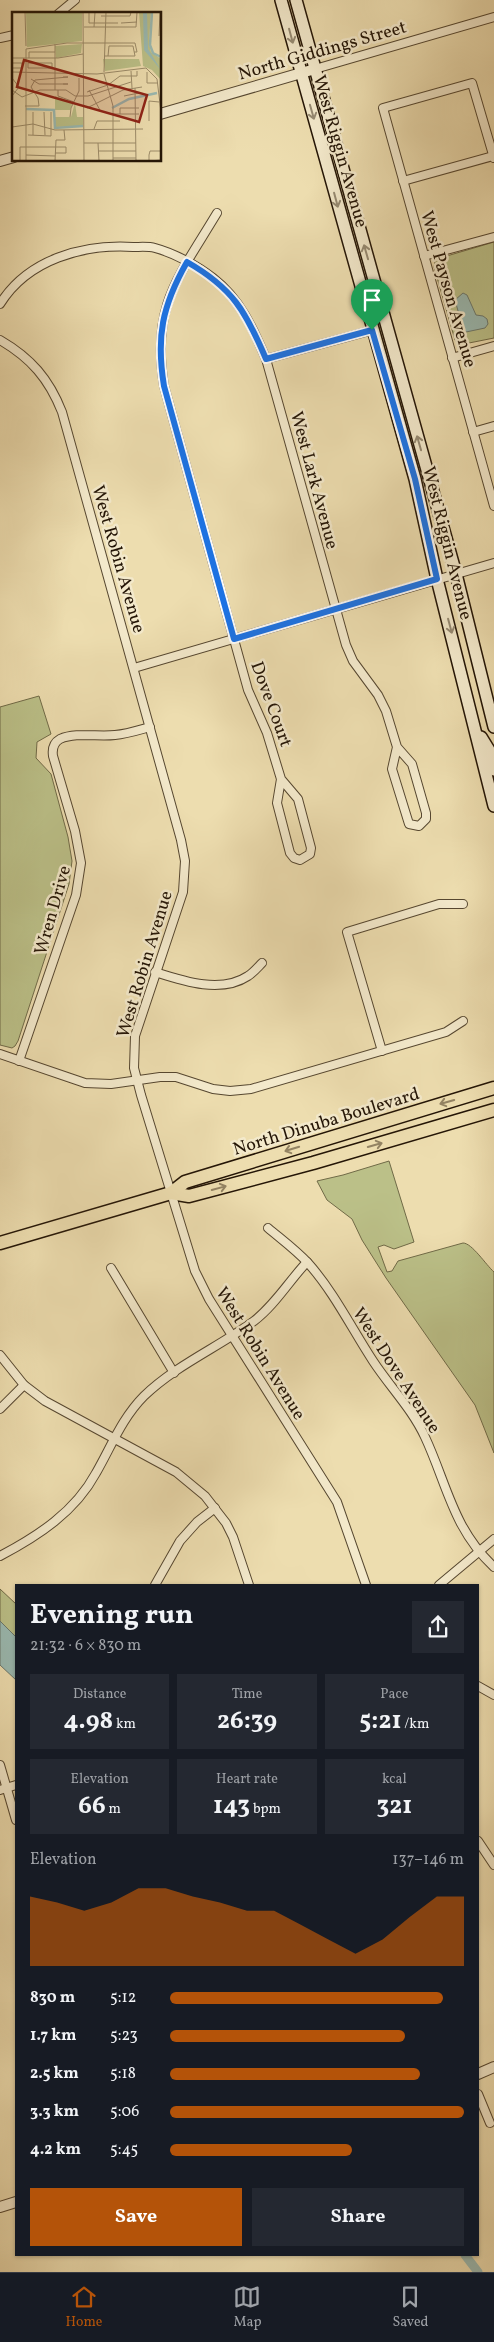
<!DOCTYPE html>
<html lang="en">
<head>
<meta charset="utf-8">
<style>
	body { margin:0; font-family:Vollkorn,serif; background:#242831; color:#f1f3f6; height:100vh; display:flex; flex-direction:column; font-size:19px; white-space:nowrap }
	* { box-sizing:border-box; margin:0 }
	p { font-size:16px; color:#9ea1a6 }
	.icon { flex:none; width:28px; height:28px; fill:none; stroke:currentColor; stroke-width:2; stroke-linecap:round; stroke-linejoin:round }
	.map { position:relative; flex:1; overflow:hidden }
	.sheet { position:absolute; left:15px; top:1584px; width:464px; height:672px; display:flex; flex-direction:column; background:#171b24; border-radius:0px; box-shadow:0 1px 4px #0004 }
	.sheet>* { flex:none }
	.pin { position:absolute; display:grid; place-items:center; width:42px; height:42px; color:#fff; margin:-51px -21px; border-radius:50% 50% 50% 0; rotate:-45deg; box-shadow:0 0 5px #0007 }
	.pin .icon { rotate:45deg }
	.round { display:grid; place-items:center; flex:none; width:52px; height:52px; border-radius:0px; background:#242831 }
	.head { display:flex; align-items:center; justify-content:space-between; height:85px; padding:0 15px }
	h1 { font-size:28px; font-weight:700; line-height:38px }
	.figures { display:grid; grid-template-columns:repeat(3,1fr); gap:8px; height:85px; padding:5px 15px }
	.figures div { display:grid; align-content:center; border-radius:0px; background:#242831; text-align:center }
	.figures b { font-size:25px; font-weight:700 }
	.figures small { font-size:14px; font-weight:400 }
	.figures p { font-size:14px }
	.chart { height:140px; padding:10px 15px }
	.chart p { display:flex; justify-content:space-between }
	.chart svg { width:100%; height:90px; margin-top:5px; fill:#b45309; opacity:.7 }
	.action { display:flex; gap:10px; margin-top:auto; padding:10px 15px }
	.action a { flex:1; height:58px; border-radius:0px; background:#b45309; color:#fff; font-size:20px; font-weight:700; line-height:58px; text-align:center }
	.action a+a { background:#242831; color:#f1f3f6 }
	ul { padding:0 15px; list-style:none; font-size:16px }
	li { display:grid; grid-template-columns:80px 60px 1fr; align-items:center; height:38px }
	li i { height:12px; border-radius:6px; background:#b45309 }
	.menu { display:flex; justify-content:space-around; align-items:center; height:70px; border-top:1px solid #363941; background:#171b24; font-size:14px; color:#9ea1a6 }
	.menu a { display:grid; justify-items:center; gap:2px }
	.menu .current { color:#b45309 }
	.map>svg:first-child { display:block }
	.green { fill:#bbc088; stroke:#706a47 }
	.water { fill:#9abab2; stroke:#6b786d }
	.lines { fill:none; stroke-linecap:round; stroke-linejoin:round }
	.canal { stroke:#9abab2; stroke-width:9 }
	.minor-casing { stroke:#564730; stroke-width:10 }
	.tertiary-casing { stroke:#564730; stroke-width:12 }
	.secondary-casing { stroke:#241506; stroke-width:14 }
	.primary-casing { stroke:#241506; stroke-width:15 }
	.minor { stroke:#f3e9cb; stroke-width:8 }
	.tertiary { stroke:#f3e9cb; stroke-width:10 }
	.secondary { stroke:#f3e9cb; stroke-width:11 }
	.primary { stroke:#edddaf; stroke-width:12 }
	.oneway { stroke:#968a72 }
	.oneway2 { stroke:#938363 }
	.route-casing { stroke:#fff; stroke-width:10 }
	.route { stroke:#1a73e8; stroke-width:6 }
	.labels { text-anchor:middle; stroke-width:5; stroke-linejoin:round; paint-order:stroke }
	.street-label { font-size:18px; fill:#241506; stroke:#f3e9cb }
	.inset-river { fill:none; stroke:#9abab2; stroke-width:2.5 }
	.inset-road { fill:none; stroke:#9d8d6b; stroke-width:1 }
	.view { fill:#8f2418; fill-opacity:0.15; stroke:#8f2418; stroke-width:2.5 }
	.inset-edge { fill:none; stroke:#241506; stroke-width:2.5 }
</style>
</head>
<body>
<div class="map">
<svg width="494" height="2272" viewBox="0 0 494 2272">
	<rect width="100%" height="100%" fill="#edddaf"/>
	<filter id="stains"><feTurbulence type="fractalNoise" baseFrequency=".004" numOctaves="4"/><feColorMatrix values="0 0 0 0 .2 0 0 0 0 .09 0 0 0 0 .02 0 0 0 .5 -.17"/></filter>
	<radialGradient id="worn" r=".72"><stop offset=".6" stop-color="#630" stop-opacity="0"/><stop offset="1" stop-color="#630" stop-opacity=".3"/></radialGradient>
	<g class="green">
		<polygon points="494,242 494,338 459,345 455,340 434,267 435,262 440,258"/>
		<polygon points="39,696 51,734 37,742 36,758 51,774 68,837 72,861 69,884 18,1041 15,1046 12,1048 0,1045 0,707"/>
		<path d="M389,1161L414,1242L394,1249L384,1245L378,1247L387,1272L392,1271L398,1261L463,1243C472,1243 486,1265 494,1272V1453L475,1405L386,1278L362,1240L352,1219L327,1200L317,1181L343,1175Z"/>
		<polygon points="0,1589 16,1604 16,1637 0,1621"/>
	</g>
	<g class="water">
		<polygon points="463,293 467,295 476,315 483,316 487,319 488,324 485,328 466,332 463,329 455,300"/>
		<polygon points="0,1621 16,1637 16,1680 0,1665"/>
	</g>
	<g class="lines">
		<polyline class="canal" points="465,2255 478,2272"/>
		<g class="minor-casing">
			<g id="minor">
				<polyline points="58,14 75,0"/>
				<polyline points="0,38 14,35"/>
				<polyline points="315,69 494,17"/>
				<polyline points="494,158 472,83 383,108 494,506"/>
				<polyline points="403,181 493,156"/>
				<path d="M217,213C178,278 151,306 164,386L248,690L267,733L281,779L277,803L290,853L294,858L300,860L310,854L311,848L298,799L281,779"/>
				<polyline points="424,256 494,237"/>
				<path d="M0,304C28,259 83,244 133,247C140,247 148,246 155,248C174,253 198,266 213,278C240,299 253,328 266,359L346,645L353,661L378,695L386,711L397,747L392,769L409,824L419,826L426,819V813L412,764L397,747"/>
				<path d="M0,340C31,358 49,379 62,412L181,840L185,861L183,892L135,1036L134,1068L141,1095L195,1271L209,1299L337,1502L366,1585"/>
				<polyline points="452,358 494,346"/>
				<polyline points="266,359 373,330"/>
				<polyline points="473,432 494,426"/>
				<polyline points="134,668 494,563"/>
				<path d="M155,972C183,981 221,994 248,976C253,973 258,967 262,963"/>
				<polyline points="382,1051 347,932 439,904 463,904"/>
				<polyline points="0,1054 85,1083 111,1084 160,1077 176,1077 213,1089 230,1091 251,1089 446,1032 463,1021"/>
				<path d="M19,1061L76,895L81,863L75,831L53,756C52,749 53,743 60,739C76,732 98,737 115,735C127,734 139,730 150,727"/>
				<path d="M268,1228C281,1239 296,1250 308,1263C334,1292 352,1329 373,1361C390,1387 412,1409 425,1437C447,1484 453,1529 494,1567"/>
				<polyline points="111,1268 174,1373"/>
				<polyline points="0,1355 24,1385 45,1401 176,1472 205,1496 226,1523 233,1537 249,1585"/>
				<polyline points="0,1409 24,1385"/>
				<path d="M0,1556C38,1536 75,1512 96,1473C111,1447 122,1418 144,1396C176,1365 219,1347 254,1321C275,1305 289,1281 307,1262"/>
				<polyline points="155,1585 180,1541 197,1522 215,1508"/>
				<polyline points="439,1585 494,1539"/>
				<polyline points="478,1686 494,1695"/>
				<polyline points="0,1765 16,1820"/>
				<polyline points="0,1790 16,1785"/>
				<polyline points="478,1841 494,1865"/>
				<polyline points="478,2094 490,2123"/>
			</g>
		</g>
		<g class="tertiary-casing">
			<g id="tertiary">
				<polyline points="160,114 315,69"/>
				<polyline points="0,161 14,157"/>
				<polyline points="478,2074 494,2067"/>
				<polyline points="0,2207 16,2202"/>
			</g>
		</g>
		<g class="secondary-casing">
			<g id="secondary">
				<polyline points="281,0 415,479 437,579 494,806"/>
				<polyline points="296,0 456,574 494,727"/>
				<polyline points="481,737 489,750 494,770"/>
			</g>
		</g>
		<g class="primary-casing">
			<g id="primary">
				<polyline points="171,1193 189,1196 313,1163 494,1110"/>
				<polyline points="0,1243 171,1193 185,1182 494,1088"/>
			</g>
		</g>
		<use href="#minor" class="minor"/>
		<use href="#tertiary" class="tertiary"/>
		<use href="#secondary" class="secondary"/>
		<use href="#primary" class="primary"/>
	</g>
	<defs><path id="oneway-shaft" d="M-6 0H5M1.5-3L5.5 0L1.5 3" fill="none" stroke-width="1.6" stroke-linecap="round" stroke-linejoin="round" transform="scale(1.25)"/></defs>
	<g class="oneway">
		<use href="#oneway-shaft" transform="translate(291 36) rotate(75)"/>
		<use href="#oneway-shaft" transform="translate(312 112) rotate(74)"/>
		<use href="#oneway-shaft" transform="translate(336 200) rotate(75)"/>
		<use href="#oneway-shaft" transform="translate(366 252) rotate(-106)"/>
		<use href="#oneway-shaft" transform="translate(419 443) rotate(-106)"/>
		<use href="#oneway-shaft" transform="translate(450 626) rotate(75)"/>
	</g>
	<g class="oneway2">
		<use href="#oneway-shaft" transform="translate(447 1102) rotate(164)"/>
		<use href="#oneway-shaft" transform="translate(375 1145) rotate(-16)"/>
		<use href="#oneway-shaft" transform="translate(292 1149) rotate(163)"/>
		<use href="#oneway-shaft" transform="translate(219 1188) rotate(-15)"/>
	</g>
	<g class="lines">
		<g class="route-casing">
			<path id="route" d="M187,262C233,288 246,312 266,359L372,330L415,479L437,579L234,639L164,386C156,337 162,306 187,262Z"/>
		</g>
		<use href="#route" class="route"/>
	</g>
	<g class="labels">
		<g class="street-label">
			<text transform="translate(322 50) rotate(-16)" y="6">North Giddings Street</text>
			<text transform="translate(341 151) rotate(74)" y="6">West Riggin Avenue</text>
			<text transform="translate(449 289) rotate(74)" y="6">West Payson Avenue</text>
			<text transform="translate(315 480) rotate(75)" y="6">West Lark Avenue</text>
			<text transform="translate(448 543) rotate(76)" y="6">West Riggin Avenue</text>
			<text transform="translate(119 559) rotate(74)" y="6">West Robin Avenue</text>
			<text transform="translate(272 704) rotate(70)" y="6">Dove Court</text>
			<text transform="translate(52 910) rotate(-74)" y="6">Wren Drive</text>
			<text transform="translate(144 964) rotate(-73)" y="6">West Robin Avenue</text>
			<text transform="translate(326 1121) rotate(-17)" y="6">North Dinuba Boulevard</text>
			<text transform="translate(261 1353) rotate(58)" y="6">West Robin Avenue</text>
			<text transform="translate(397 1370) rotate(57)" y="6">West Dove Avenue</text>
		</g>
	</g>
	<g transform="translate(12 12)">
		<rect width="149" height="149" fill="#edddaf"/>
		<path d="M14,0H70V29L15,35ZM127,0H139L137,31L139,40L149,47V68L140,58L131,54ZM70,32L69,41L44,46L43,34ZM91,47H127L129,54L93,59ZM43,84L61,90L58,98H43ZM63,91L65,105H71V114L43,115V105H59Z" fill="#bbc088"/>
		<path d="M131,0H135L136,37L149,58L132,38Z" fill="#9abab2"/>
		<path class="inset-river" d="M140,0L138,33L141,41L149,45M100,96L117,87L145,81M14,97L42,98L43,116L71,114"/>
		<path class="inset-road" d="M13,0L14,34M71,0L72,149M77,1V11H106M89,4H118L119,0M109,11L125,10M72,15H124L125,0M82,15L83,0M147,24L148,1M43,32V78M14,37L55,31H123L125,40H122M92,44H123L121,34H97L96,44M0,46H46L71,42M17,46V40H43M0,51H10V56H0M16,51H40V56H16ZM119,59L120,76M0,60L85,62L134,56L145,67L149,100M92,60L94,0M135,60V71H146M92,62L101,94V149M0,66L7,75L0,84M19,67L27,72H56H51M123,76L124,149M0,78L10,85L28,78H54L63,84H76L119,70M46,78V84L62,90M77,78L89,100M75,80L96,73L108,64H125V59M112,84L127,81M13,94H27L26,86L19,75L23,68L56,65H51M75,96L111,78L130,75M21,100V123M32,100L33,123M98,102H127M108,102V96H127M58,105L59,96L67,79V66M137,109V89L147,90M0,115L21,112L43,118L131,117M82,117L85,109H108M16,123L39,124V100M72,131H124M86,131L87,149M86,139H124M149,139H138L137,143V149L149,148M14,143L43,144M101,146H124M8,149V135H54V141H43M14,149V37M43,149L44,128H53L52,118"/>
		<path class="view" d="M12,48L135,83L127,110L5,75Z"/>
		<rect width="149" height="149" class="inset-edge"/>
	</g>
	<rect width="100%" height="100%" filter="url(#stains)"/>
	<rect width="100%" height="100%" fill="url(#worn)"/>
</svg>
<div class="pin" style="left:372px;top:330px;background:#1e9e55"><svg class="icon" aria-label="arrive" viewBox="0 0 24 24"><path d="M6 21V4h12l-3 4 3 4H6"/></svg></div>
<section class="sheet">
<div class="head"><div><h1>Evening run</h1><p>21:32 · 6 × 830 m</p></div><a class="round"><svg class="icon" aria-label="share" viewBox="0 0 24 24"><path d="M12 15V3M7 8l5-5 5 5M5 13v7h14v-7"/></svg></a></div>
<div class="figures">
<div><p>Distance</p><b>4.98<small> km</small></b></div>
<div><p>Time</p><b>26:39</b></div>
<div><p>Pace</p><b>5:21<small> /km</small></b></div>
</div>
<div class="figures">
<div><p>Elevation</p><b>66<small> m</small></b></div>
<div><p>Heart rate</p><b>143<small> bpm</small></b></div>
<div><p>kcal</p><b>321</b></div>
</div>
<div class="chart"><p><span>Elevation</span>137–146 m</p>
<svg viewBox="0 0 160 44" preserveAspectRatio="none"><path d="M0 44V10L10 13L20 17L30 13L40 6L50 6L60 10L70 13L80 17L90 17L100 24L110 31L120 38L130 31L140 20L150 10L160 10V44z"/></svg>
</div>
<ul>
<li><b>830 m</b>5:12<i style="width:93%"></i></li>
<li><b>1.7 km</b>5:23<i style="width:80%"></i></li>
<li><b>2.5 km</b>5:18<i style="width:85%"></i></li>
<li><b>3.3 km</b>5:06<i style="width:100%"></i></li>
<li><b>4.2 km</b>5:45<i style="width:62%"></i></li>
</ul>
<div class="action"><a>Save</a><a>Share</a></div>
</section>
</div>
<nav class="menu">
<a class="current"><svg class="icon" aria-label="home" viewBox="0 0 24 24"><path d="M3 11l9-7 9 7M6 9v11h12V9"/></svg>Home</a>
<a><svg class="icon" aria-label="map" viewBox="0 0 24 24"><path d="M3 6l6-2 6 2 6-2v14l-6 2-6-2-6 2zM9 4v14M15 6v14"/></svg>Map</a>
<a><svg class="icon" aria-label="saved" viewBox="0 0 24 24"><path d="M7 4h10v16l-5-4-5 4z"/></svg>Saved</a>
</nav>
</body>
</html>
